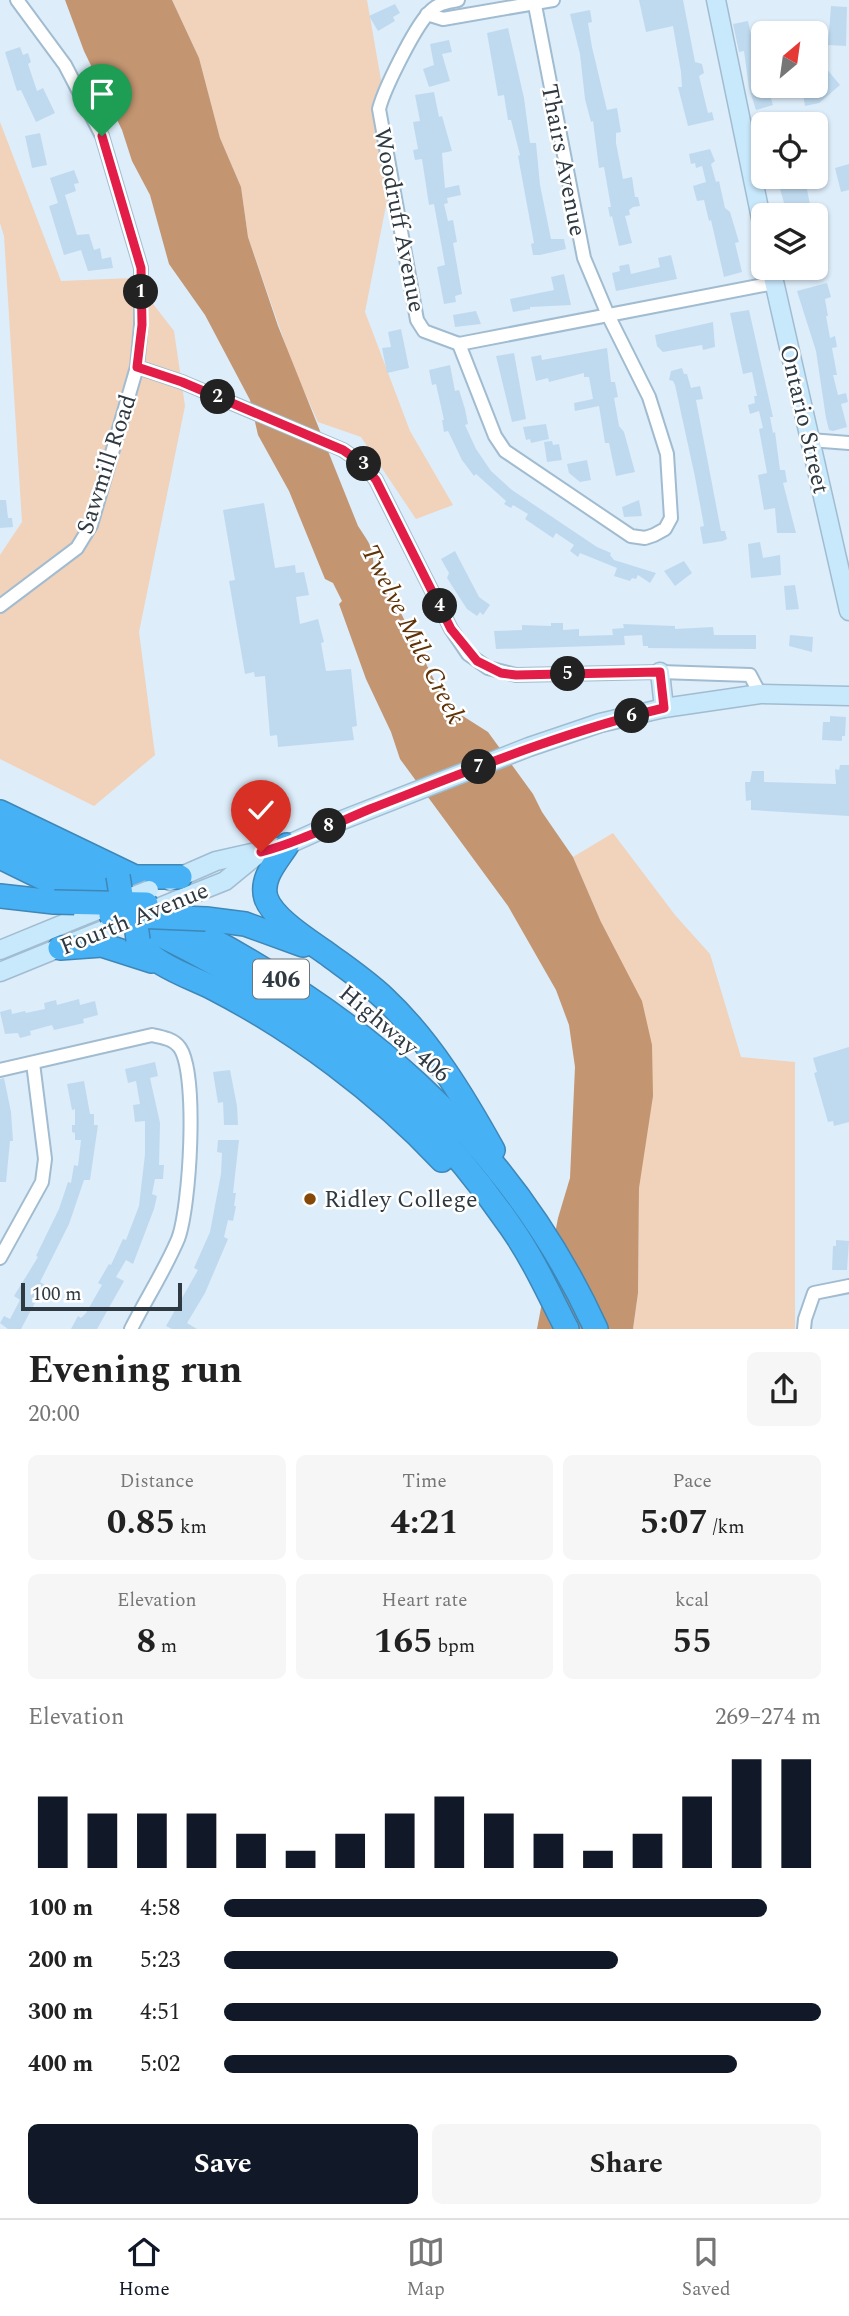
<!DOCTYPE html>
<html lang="en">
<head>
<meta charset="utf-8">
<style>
	body { margin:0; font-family:Spectral,serif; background:#f6f6f6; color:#222; height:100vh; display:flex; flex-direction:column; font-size:26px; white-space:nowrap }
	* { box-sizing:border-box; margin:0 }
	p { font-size:23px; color:#767676 }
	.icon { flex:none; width:38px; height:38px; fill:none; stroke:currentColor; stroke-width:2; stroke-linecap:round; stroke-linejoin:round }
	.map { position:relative; height:1329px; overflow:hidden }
	.sheet { display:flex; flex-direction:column; background:#fff; flex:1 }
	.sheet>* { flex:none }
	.needle { width:46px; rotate:29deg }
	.controls { position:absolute; left:751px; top:21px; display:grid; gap:14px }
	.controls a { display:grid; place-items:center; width:77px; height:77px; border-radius:10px; background:#fff; box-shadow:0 2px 5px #0004; font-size:35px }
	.scale { position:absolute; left:21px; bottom:18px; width:161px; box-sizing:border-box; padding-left:7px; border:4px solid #2e3941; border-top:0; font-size:19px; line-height:24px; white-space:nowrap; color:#2e3941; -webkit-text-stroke:5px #fff; paint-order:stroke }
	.pin { position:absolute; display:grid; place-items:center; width:60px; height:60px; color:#fff; margin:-72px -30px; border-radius:50% 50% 50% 0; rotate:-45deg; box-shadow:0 0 7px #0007 }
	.pin .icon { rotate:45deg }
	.km { position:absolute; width:35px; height:35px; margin:-18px; border-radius:50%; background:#222; color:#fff; font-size:19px; line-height:35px; text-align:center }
	.round { display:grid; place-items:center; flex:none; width:74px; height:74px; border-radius:10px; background:#f6f6f6 }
	.overview { display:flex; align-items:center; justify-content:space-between; height:119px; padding:0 28px }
	h1 { font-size:38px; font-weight:700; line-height:52px }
	.stats { display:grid; grid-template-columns:repeat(3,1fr); gap:10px; height:119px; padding:7px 28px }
	.stats div { display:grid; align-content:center; border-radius:10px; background:#f6f6f6; text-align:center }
	.stats b { font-size:35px; font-weight:700 }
	.stats small { font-size:19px; font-weight:400 }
	.stats p { font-size:19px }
	.chart { height:196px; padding:14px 28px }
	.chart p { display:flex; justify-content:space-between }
	.chart svg { width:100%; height:126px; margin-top:7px; stroke:#111827; stroke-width:6 }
	.cta { display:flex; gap:14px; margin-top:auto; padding:14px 28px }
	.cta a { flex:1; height:80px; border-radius:10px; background:#111827; color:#fff; font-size:28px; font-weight:700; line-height:80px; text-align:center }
	.cta a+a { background:#f6f6f6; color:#222 }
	ul { padding:0 28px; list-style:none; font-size:23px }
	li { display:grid; grid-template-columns:112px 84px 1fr; align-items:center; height:52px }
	li i { height:18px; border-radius:9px; background:#111827 }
	.tabs { display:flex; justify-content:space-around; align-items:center; height:98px; border-top:2px solid #e0e0e0; background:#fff; font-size:19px; color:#767676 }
	.tabs a { display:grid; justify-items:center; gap:4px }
	.tabs .active { color:#111827 }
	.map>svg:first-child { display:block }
	.green { fill:#f1d2bb }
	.water { fill:#c39571 }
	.building { fill:#bfdaef }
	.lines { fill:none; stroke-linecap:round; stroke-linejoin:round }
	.minor-casing { stroke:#a1bcd0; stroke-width:16 }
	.secondary-casing { stroke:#a1bcd0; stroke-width:21 }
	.motorway-casing { stroke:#3e87b7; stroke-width:26 }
	.minor { stroke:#fff; stroke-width:12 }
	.secondary { stroke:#c8e8fc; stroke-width:18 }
	.motorway { stroke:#47b1f6; stroke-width:23 }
	.secondary-bridge-casing { stroke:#a1bcd0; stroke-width:21; stroke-linecap:butt }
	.motorway-bridge-casing { stroke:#3e87b7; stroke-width:26; stroke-linecap:butt }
	.secondary-bridge { stroke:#c8e8fc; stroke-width:18 }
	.motorway-bridge { stroke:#47b1f6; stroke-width:23 }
	.route-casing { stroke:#fff; stroke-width:14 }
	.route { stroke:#e11d48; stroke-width:9 }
	.poi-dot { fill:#854807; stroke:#fff; stroke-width:2.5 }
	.labels { text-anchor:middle; stroke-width:5; stroke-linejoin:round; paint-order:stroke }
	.shield { fill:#fff; stroke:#6d747a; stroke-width:2 }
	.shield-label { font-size:23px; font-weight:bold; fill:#2e3941 }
	.street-label { font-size:24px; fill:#2e3941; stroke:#fff }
	.poi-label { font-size:24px; fill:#2e3941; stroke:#fff; text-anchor:start }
	.water-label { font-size:26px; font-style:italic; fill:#603307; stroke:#fff }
</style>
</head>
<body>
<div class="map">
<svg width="849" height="1329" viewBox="0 0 849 1329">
	<rect width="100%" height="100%" fill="#ddedfa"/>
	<g class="green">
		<polygon points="172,0 367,0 395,160 365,312 410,431 453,505 416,519 361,437 318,422 294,369 248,237 241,187 220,138 199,58"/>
		<polygon points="0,122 61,281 133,278 174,331 185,406 139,632 155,755 94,806 0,759 0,555 22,522 4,236 0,223"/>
		<polygon points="613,833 675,915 710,954 741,1057 795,1062 795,1329 633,1329 638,1293 639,1188 601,922 573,857"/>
	</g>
	<path class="water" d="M65,0H172L199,58L220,138L241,187L248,237L278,326L358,526C363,534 371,544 372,552C377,576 365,579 392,595L447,706L488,732L533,794L542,812L573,857L601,922L642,1001L652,1045L653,1096L639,1188L638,1293L633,1329H537L558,1218L570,1178L575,1067L569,1025L556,990L508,906L400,759L391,732L366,679L339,604L342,601L333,583L325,579L289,491L258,435L250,400L205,315L169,264L150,195L132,161L122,130L84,51Z"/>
	<g class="building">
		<polygon points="639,0 683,0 695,62 702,64 704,73 699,76 707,109 708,113 712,112 714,120 688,126 678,87 682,87 681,72 673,26 646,32"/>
		<polygon points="395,4 400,13 393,17 395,21 378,31 369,16"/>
		<polygon points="831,6 847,7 846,46 828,45"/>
		<polygon points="590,10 592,22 588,23 592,47 607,110 617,108 621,132 616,133 616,143 623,179 632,177 635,197 638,197 640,206 633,207 629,210 630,215 625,216 632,243 619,246 612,216 610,217 608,207 611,207 604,167 599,168 593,121 591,122 585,99 580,54 570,14"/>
		<polygon points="748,21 751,35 762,32 763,86 767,86 773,105 756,110 749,88 744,51 739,52 733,24"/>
		<polygon points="508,28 524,98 530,143 536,143 540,185 551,239 564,239 566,249 540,255 533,255 531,244 534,243 518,156 520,155 511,120 508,120 504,95 498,96 487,33"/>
		<polygon points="449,40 452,52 442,54 450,81 429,87 423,69 434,65 430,44"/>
		<polygon points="20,47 23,55 28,53 31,62 28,64 37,91 43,88 55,113 36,122 21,90 17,91 5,52"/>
		<polygon points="816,56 840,85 819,103 805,106 802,89 816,86"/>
		<polygon points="434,92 439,117 442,116 452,151 442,153 445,188 459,185 461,195 447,198 448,203 444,204 448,221 453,220 457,242 453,243 462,294 455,296 456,302 444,304 437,267 445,265 434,204 429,205 422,159 415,160 413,150 418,149 413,122 420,121 415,95"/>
		<polygon points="40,133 47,165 32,168 25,136"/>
		<polygon points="710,149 715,161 711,164 716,182 719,181 725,208 730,212 739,242 735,243 742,272 724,277 711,220 709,221 704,200 697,201 693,186 706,182 702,166 696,168 695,163 691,164 689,154"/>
		<polygon points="849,164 849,190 841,192 835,168"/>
		<polygon points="74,170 79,183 74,184 76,191 65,195 77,235 89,234 94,250 100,248 102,259 111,257 113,268 88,271 81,250 64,255 49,206 58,203 50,178"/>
		<polygon points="773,177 799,177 796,186 806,184 810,205 786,210 779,185 775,186"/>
		<polygon points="671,255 677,279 616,291 612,273 620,271 619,266 629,264 631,274 660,267 658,258"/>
		<polygon points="564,274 571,305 530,307 530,309 513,312 510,299 554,290 551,277"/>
		<polygon points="827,283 831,297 825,299 828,316 826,316 830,338 835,336 837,347 832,348 837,375 833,375 838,395 846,393 848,402 841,404 847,427 833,431 829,430 826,418 816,351 797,291"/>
		<polygon points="749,310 773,417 770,417 773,433 775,432 780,470 785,470 787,482 783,483 796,533 777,533 775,508 764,510 758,475 767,473 759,429 763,428 759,411 750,414 748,405 755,403 754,396 757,396 752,372 743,374 730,313"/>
		<polygon points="476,311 481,324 455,327 453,315"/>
		<polygon points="713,322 715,347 703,350 702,345 663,352 657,346 655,335"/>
		<polygon points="401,329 409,368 387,373 382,348 391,347 388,332"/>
		<polygon points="607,348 611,382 615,382 618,397 614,398 619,426 624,432 635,472 616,476 609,443 605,443 599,406 575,411 574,403 593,399 589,377 584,377 584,373 549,382 548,378 536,381 531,357 541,355 542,360"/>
		<polygon points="514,353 526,419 512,422 496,356"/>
		<polygon points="450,365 455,391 459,390 465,409 468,424 465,425 476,449 491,471 512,490 597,547 611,553 610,555 614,560 656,573 650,583 638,575 636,579 632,578 630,581 614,576 617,568 580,553 578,557 570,551 574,545 556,533 553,538 525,519 528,514 513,505 511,508 504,504 506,501 476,474 474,476 462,460 448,431 444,432 442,420 444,420 436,384 432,385 429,370"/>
		<polygon points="682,368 684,374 687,374 691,388 700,386 703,399 696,400 721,531 725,531 727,539 723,541 703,544 700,527 704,526 695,477 675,385 673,381 669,380 671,371"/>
		<polygon points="546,424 549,439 531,443 530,439 526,440 523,427"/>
		<polygon points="552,441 553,445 559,444 562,460 547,462 544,442"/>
		<polygon points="587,460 591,480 580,482 569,473 567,464"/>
		<polygon points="0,500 6,500 8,518 12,518 13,527 0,528"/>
		<polygon points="639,500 642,516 624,517 622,507"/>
		<polygon points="264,503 275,568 295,565 296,573 304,572 309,595 296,597 300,624 318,619 324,642 321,643 326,671 351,669 357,726 352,727 354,740 278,747 277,735 270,736 265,676 255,677 254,672 245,674 229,581 235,580 223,510"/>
		<polygon points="760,542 763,558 780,555 781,575 751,578 748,544"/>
		<polygon points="455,551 479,597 490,605 483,615 480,612 477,616 467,609 447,578 449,573 441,559"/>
		<polygon points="684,561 692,573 675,586 664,571"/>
		<polygon points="795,585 799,609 786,610 784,586"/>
		<polygon points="551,623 563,623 563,630 579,629 579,636 613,635 612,629 624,628 623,624 675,626 675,629 713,627 714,635 756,635 756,649 648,648 648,646 643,646 642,635 624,636 625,645 496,649 494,631 522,630 522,625 551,626"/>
		<polygon points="790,635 813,637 812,652 789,646"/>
		<polygon points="830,716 846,717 845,736 842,736 842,741 822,740 823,722 830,722"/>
		<polygon points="840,765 849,765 849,816 751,810 751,800 746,801 745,782 750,782 752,771 764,771 764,782 836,784 835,769 839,770"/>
		<polygon points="79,999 80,1005 95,1001 98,1015 83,1019 84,1023 54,1030 52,1025 30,1031 31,1035 20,1038 18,1033 5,1034 0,1012 11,1009 12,1014 25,1011 26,1013 45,1009 44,1003 56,1000 57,1005"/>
		<polygon points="849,1047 849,1122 834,1126 833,1121 828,1122 814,1073 817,1072 813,1058"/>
		<polygon points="155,1062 158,1076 150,1078 160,1123 159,1165 164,1165 163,1179 155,1179 152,1194 157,1196 154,1209 133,1264 126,1260 116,1277 124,1281 97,1329 71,1329 78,1316 81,1318 86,1313 102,1285 98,1283 109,1264 111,1265 123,1239 126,1240 139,1206 145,1154 145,1121 135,1122 133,1105 140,1104 136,1081 128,1083 125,1069"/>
		<polygon points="230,1070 237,1106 238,1125 224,1125 223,1102 218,1103 213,1072"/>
		<polygon points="4,1078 11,1112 13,1141 10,1141 6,1182 0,1182 0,1079"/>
		<polygon points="84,1081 90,1114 94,1114 94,1125 98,1125 90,1180 84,1180 69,1224 40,1282 48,1287 41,1298 38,1297 21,1329 8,1329 0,1323 4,1316 10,1319 20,1300 14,1296 38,1257 36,1256 59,1209 68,1182 71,1183 74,1165 78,1166 81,1140 75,1140 75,1133 72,1132 72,1125 75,1125 75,1109 72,1110 67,1084"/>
		<polygon points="218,1140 239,1140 233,1193 236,1193 234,1206 236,1206 233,1221 228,1220 224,1237 228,1239 205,1293 187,1323 197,1329 172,1329 166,1326 198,1270 194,1268 210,1232 221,1174 222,1153 217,1152"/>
		<polygon points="836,1240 849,1241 847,1270 832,1270 833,1246 836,1246"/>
	</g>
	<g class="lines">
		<g class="minor-casing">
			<g id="minor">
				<path d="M458,0C446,2 436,4 428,14C414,29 384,89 379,109L417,320L424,331L459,344L774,283"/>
				<polyline points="427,14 443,19 553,0"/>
				<polyline points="459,344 495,436 505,451 631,536 645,538 654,535 665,529 671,518 667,454 649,397 608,315 584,258 534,0"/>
				<polyline points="137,367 182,382 343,450 363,464 376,480 451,629 468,654 488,668 516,675 660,672 750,675 760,694"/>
				<polyline points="810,440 849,443"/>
				<polyline points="0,606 77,548 91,525 137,367 141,325 141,268 102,136 65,65 17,0"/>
				<path d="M0,1070L152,1035C162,1037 174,1039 180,1048C198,1075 190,1208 178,1239C165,1270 146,1299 131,1329"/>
				<polyline points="0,1258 42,1182 45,1159 33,1063"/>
				<polyline points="804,1329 805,1319 814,1293 849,1286"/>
			</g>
		</g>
		<g class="secondary-casing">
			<g id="secondary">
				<polyline points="716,0 763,228"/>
				<polyline points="771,268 849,611"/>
				<polyline points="660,672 664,708"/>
				<polyline points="170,881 216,861 287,845 345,819 529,747 600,723 664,708 760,694 849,696"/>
				<polyline points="175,901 225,881 258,854"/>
				<polyline points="0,950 83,916"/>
				<polyline points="0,972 108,928"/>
			</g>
		</g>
		<g class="motorway-casing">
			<g id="motorway">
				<polyline points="0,812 135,877 180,877"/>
				<polyline points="0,834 135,901"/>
				<path d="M287,845C277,861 260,878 266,898C273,919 311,942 329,955C348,969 367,982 384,998C429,1040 463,1096 493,1150"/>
				<path d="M0,857C102,908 210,953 304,1018C386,1074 455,1146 511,1227C534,1260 549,1294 567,1329"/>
				<polyline points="0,896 54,902"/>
				<path d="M166,916C353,1008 508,1136 596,1329"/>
				<polyline points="206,919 245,924 303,945"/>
				<path d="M138,940C150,964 189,976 213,988C296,1031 378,1092 442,1160"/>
				<polyline points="60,948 102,945 152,961"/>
			</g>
		</g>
		<use href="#minor" class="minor"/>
		<use href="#secondary" class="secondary"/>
		<use href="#motorway" class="motorway"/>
		<g class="secondary-bridge-casing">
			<g id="secondary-bridge">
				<polyline points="83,916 149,890"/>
				<polyline points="108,928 175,901"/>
			</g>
		</g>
		<g class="motorway-bridge-casing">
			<g id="motorway-bridge">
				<polyline points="118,876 121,895 111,915 206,919"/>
				<polyline points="54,902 146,904 136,924 138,940"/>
			</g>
		</g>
		<use href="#secondary-bridge" class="secondary-bridge"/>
		<use href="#motorway-bridge" class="motorway-bridge"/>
	</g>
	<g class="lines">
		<g class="route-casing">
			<path id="route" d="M102,136L141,268L142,325L137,367L182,382L343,450L363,464L376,480L451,629L477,661L501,673L516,675L660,672L664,708C562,732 468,771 370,809C334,824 299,842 261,852"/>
		</g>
		<use href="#route" class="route"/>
	</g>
	<circle class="poi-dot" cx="310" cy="1199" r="7"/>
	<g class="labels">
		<rect class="shield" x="253" y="959.5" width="56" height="39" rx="5"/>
		<g class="shield-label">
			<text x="281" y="987">406</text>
		</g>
		<g class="street-label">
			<text transform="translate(564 160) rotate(79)" y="8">Thairs Avenue</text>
			<text transform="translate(400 220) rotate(79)" y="8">Woodruff Avenue</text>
			<text transform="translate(805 419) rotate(77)" y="8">Ontario Street</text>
			<text transform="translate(106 464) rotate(-72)" y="8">Sawmill Road</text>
			<text transform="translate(134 918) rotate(-22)" y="8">Fourth Avenue</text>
			<text transform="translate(395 1033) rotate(40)" y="8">Highway 406</text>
		</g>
		<g class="poi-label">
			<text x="324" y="1207">Ridley College</text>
		</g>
		<g class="water-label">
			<text transform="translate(414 634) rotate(63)" y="9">Twelve Mile Creek</text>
		</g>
	</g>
</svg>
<div class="controls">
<a><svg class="needle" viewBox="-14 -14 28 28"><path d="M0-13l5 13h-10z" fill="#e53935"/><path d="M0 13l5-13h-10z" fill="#767676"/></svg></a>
<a><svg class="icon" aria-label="locate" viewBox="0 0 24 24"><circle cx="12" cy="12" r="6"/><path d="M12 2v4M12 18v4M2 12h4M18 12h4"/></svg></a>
<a><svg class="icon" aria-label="layers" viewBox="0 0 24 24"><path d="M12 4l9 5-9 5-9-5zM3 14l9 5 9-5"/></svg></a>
</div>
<div class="scale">100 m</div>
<div class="pin" style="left:102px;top:136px;background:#1e9e55"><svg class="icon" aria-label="arrive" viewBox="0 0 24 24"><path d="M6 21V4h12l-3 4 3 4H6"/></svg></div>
<div class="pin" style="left:261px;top:852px;background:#d93025"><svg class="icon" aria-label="check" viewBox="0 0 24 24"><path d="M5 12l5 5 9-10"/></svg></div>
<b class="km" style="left:141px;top:292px">1</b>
<b class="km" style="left:218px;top:397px">2</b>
<b class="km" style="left:364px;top:464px">3</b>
<b class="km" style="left:440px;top:606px">4</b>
<b class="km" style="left:568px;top:674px">5</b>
<b class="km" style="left:632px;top:716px">6</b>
<b class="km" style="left:479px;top:767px">7</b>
<b class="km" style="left:329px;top:826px">8</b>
</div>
<section class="sheet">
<div class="overview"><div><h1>Evening run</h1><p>20:00</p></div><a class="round"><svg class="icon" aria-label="share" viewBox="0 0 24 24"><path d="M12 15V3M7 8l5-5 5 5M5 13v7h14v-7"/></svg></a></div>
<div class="stats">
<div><p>Distance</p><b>0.85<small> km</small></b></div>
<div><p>Time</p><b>4:21</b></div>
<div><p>Pace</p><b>5:07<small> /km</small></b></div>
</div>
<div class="stats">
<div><p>Elevation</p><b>8<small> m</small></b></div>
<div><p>Heart rate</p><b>165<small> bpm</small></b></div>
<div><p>kcal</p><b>55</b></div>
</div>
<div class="chart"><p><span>Elevation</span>269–274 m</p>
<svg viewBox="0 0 160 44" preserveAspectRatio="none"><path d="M5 44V19M15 44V25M25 44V25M35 44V25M45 44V32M55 44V38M65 44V32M75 44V25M85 44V19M95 44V25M105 44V32M115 44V38M125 44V32M135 44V19M145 44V6M155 44V6"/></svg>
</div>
<ul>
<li><b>100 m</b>4:58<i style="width:91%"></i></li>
<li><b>200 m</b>5:23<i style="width:66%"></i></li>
<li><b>300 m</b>4:51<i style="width:100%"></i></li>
<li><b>400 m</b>5:02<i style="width:86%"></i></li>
</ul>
<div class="cta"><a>Save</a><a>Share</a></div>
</section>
<nav class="tabs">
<a class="active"><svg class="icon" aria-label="home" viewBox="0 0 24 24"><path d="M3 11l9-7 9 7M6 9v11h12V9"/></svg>Home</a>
<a><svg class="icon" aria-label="map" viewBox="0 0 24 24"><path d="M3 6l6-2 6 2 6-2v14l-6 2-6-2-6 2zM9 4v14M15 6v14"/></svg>Map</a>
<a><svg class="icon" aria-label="saved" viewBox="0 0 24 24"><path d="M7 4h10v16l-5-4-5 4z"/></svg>Saved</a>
</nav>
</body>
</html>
